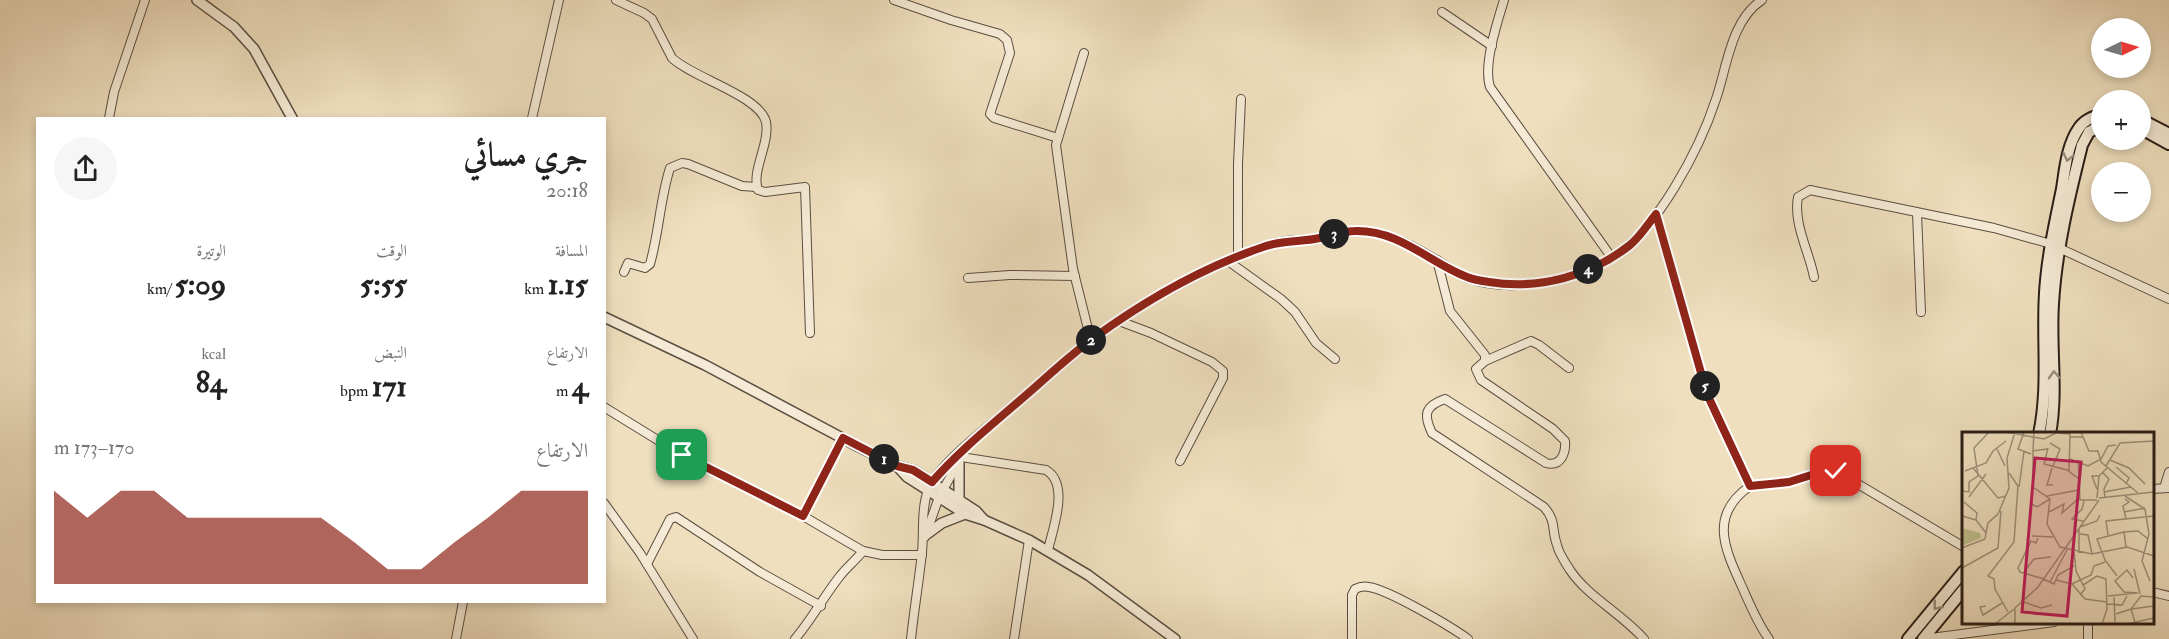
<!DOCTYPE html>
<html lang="ar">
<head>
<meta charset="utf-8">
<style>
	body { margin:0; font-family:"IM FELL Double Pica",Amiri,serif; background:#f6f6f6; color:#222; direction:rtl; height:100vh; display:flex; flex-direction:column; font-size:22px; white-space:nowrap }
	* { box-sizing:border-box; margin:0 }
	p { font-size:20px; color:#767676 }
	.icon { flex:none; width:33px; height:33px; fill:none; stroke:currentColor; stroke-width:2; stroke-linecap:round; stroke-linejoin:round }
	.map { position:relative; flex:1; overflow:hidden; direction:ltr }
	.drawer { position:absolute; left:36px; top:117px; width:570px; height:486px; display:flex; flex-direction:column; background:#fff; border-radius:0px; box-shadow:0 3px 9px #0003; direction:rtl }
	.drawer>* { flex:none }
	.needle { width:39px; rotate:85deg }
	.fabs { position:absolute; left:2091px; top:18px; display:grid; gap:12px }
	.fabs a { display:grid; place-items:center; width:60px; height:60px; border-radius:50%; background:#fff; box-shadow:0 3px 9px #0003; font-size:30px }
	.pin { position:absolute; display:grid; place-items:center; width:51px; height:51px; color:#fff; margin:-26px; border-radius:12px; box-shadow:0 3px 9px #0006 }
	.km { position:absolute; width:30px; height:30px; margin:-15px; border-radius:50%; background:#222; color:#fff; font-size:16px; line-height:30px; text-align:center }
	.round { display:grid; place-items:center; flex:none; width:63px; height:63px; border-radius:32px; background:#f6f6f6 }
	.headline { display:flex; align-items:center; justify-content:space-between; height:102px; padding:0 18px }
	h1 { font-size:33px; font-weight:700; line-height:45px }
	.metrics { display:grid; grid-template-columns:repeat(3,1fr); gap:9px; height:102px; padding:6px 18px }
	.metrics div { display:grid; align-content:center }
	.metrics b { font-size:30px; font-weight:700 }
	.metrics small { font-size:16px; font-weight:400 }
	.metrics p { font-size:16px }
	.chart { height:168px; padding:12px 18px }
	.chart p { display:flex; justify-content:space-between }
	.chart svg { width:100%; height:108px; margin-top:6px; fill:#8f2418; opacity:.7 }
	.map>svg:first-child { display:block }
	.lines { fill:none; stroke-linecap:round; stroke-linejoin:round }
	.minor-casing { stroke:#5a4e41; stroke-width:10 }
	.tertiary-casing { stroke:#5a4e41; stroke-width:12 }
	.secondary-casing { stroke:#291d17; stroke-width:14 }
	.minor { stroke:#f5ead5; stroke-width:8 }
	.tertiary { stroke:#f5ead5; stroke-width:9 }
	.secondary { stroke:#f5ead5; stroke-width:10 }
	.oneway { stroke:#998e80 }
	.route-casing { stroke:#fff; stroke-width:12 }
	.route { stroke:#8f2418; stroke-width:8 }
	.inset-road { fill:none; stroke:#a0917b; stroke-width:1.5 }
	.view { fill:#c2185b; fill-opacity:0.15; stroke:#c2185b; stroke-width:3 }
	.inset-edge { fill:none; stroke:#291d17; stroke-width:3 }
</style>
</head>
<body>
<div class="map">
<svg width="2169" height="639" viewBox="0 0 2169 639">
	<rect width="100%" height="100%" fill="#efdfbe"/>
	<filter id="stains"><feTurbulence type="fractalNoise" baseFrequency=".00333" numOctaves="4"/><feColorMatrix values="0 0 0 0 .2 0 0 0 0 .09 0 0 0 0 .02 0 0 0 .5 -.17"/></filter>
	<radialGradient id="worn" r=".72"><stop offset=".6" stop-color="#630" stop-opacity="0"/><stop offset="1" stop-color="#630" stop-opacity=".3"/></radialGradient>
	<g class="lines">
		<g class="minor-casing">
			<g id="minor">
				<path d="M616,0L644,13L652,19L672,58C693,78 760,96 766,122C770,144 751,171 758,190L765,192L805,187L810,333"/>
				<polyline points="894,0 951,20 1000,34 1007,40 1010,53 990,114 994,118 1058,138"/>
				<path d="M1504,0C1497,23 1483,65 1490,87L1612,258"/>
				<polyline points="1442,12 1492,46"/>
				<polyline points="1084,53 1056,145 1073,269 1091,341"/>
				<polyline points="109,118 114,92 145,0"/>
				<polyline points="532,118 559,0"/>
				<polyline points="1917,213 1921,312"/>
				<path d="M1656,214L1707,394L1750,486C1707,516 1726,551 1743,589C1751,607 1758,624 1769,639"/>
				<polyline points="2059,248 2169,299"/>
				<polyline points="1238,257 1238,164 1241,99"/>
				<path d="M1437,260L1450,311L1485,355V361L1476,369L1481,380L1553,429L1565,441C1566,453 1561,467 1546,463L1445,399C1425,406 1423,414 1432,433L1544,507C1557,522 1551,529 1557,545C1559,554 1565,562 1570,570C1587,596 1622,614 1644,639"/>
				<polyline points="1228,261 1281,299 1295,312 1316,343 1335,359"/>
				<path d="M624,272L628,263L645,268L650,264C659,233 660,199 670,168L682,163L688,164L742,186L756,187"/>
				<path d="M1814,277C1809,251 1793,224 1798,197L1810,190L1994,228L2051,244"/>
				<polyline points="968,278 1010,275 1075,276"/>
				<polyline points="1119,321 1151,333 1212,362 1223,371 1223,378 1180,461"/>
				<polyline points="1485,361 1531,341 1539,345 1569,368"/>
				<polyline points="604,407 682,455 803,516 863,551 882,555 922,555"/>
				<path d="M961,457L1046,470C1070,484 1053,528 1048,550"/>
				<polyline points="1750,486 1789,482 1821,472 1836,471 1964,547"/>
				<polyline points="2164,488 2169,472"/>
				<polyline points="2152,489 2169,488"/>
				<polyline points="604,503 640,553 693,639"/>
				<polyline points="803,516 843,438"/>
				<polyline points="925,537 939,497 958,463"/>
				<polyline points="647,564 670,519 676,517 760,572 821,606"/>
				<polyline points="2152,592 2169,596"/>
				<polyline points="456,639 463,602"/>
				<path d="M795,639C812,619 824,596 840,576C847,567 856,560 863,551"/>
				<path d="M911,639C914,610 919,581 922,552C924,532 921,510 928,490C936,467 986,428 1007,411C1050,376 1091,336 1139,307C1162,293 1186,281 1210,269C1232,259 1256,246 1280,242C1292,239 1305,241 1317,239C1332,236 1345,231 1360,231C1390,232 1415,247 1440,262C1449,267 1458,274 1467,278C1512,294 1571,281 1611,258C1657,232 1700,148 1716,99C1727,67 1731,20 1762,0"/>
				<polyline points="1014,639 1029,540"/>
				<path d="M1352,639V595L1355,589C1359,587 1364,586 1369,587C1389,590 1450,626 1468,639"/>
				<polyline points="1923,639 2054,622"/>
				<polyline points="2088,639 2088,622"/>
			</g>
		</g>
		<g class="tertiary-casing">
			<g id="tertiary">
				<polyline points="197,0 234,27 254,49 292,118"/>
				<polyline points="604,317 705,365 859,447 897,466 913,470 976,511 984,520"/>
				<polyline points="897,466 907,477 965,514 984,520 1029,540 1088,575 1175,639"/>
				<polyline points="959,499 959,462"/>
				<polyline points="927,534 942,523 965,514"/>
			</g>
		</g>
		<g class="secondary-casing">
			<g id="secondary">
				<polyline points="2140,119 2169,134"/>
				<polyline points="2140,128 2169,144"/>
				<path d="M2039,434C2049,388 2042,339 2045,293C2047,258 2055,223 2062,189C2065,169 2067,145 2079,128C2084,120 2093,117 2102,114"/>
				<path d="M2050,434C2058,391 2050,347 2053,304C2056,251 2069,197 2082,145L2089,132L2102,125"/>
				<polyline points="1908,639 1964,571"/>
				<polyline points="1923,639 1964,589"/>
			</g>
		</g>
		<use href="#minor" class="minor"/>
		<use href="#tertiary" class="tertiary"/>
		<use href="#secondary" class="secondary"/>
	</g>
	<defs><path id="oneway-chevron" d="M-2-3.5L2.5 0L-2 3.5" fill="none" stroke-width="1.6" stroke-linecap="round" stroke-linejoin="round" transform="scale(1.5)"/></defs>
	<g class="oneway">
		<use href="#oneway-chevron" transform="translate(2068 157) rotate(103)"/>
		<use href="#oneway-chevron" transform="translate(2054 375) rotate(-92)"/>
		<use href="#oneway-chevron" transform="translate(1937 606) rotate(129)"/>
	</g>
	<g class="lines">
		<g class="route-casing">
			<path id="route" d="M682,455L803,516L843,438L897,466L913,470L932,482C960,450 993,424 1025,396C1047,377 1068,357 1091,340C1144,301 1203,267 1266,246C1284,240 1302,242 1320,238C1332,236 1343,231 1355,231C1400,230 1428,262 1467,277C1474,280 1482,281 1489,282C1539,290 1591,276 1630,245C1640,237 1648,224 1656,214L1707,394L1750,486L1789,482L1821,472L1836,471"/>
		</g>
		<use href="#route" class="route"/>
	</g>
	<g transform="translate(1962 432)">
		<rect width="192" height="192" fill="#efdfbe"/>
		<path d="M0,96L18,101L19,106L0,114Z" fill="#bfc08d"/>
		<path class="inset-road" d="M44,0L82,7L96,0M62,0L56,17L69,22M72,0L71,19L85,17M96,1L108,2L107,39M108,5H121L119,0M121,5L127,19H136L139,30L176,61M88,11L98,17L91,34M86,16L82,32L105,38L117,47L118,68H135M35,17L43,34M71,19V55L88,67L85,92L98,115L130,122L165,115L192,124M108,27L126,34L137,28M116,28L117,46M148,28L167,36L183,52M138,29L146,14L154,13M144,34L158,11L192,9M154,35L167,46L164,52M11,36L36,66L44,64M90,36L85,53H91M3,39L24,31L31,19L44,9M140,40L147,47L142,57L143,66M16,44L12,16L27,0M57,55L62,19M135,57L130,44H137M0,59L7,60V50L16,44M142,60L169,55M85,64L117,58M163,64L183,77L187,102L180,129L188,149M7,65L24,42M135,66L137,44L145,36M137,66L192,60M163,67L167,70L161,74L164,87M2,70L15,81L14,88M68,71L75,75L88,67M87,80L102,72L100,81L117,66M162,80L183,76M0,84L14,88L24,101L23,107L0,116M121,89L110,87L120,77L122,69M118,95L135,89L138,83M117,96V121M162,100L176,99L186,107M24,101L26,91L36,82L47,56L45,26L53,0M118,102L126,103L130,122M146,103L144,89L192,84M70,104L91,105M76,106L74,111L69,109L56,136L58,140L82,147M112,120L114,139L123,157L118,163M0,136L36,116L39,79M172,137L178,162M62,140L72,127L89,125M155,144L143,128L135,107L162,100L164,115M171,146L165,138L153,149L162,160L176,161M81,147L92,152L96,143L112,134M94,148L110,152L129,143L132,134L143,130M88,150L105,118M110,152L123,167L145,170M121,153L135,144L144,147L145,177L140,192M146,164L175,161M152,165L153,190M192,165L179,164L169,177L192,174M59,169L79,176L90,173M145,172L160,173L165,164M24,174L18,175L21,183L40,171M46,180L33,157L32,147L26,144L52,110L56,54L47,41M154,182L169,177L173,190M33,192L52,177M53,192V176L76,155L137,68M165,192L192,186"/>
		<path class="view" d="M73,26L119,30L105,184L60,180Z"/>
		<rect width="192" height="192" class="inset-edge"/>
	</g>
	<rect width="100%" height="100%" filter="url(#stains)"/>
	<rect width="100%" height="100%" fill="url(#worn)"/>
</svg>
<div class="fabs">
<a><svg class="needle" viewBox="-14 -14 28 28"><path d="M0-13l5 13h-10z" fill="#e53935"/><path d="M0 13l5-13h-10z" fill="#767676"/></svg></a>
<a>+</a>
<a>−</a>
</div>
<div class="pin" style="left:682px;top:455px;background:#1e9e55"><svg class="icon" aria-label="arrive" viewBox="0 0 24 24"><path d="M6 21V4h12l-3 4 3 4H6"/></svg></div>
<div class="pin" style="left:1836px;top:471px;background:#d93025"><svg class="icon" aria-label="check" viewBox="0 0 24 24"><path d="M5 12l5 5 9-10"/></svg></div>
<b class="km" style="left:884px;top:459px">1</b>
<b class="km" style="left:1091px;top:340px">2</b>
<b class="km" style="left:1334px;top:234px">3</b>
<b class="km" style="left:1588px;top:269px">4</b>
<b class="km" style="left:1705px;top:386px">5</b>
<section class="drawer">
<div class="headline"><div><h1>جري مسائي</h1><p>20:18</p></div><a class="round"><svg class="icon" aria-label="share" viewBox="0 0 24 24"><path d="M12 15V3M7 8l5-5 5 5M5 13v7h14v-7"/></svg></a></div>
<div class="metrics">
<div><p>المسافة</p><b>1.15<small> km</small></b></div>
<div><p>الوقت</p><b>5:55</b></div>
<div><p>الوتيرة</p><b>5:09<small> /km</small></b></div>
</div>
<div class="metrics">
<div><p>الارتفاع</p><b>4<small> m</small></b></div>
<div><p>النبض</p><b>171<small> bpm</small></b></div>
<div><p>kcal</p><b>84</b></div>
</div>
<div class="chart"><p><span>الارتفاع</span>170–173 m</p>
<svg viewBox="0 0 160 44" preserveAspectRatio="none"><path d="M0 44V6L10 17L20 6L30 6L40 17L50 17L60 17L70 17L80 17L90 27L100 38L110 38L120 27L130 17L140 6L150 6L160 6V44z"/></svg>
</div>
</section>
</div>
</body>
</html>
